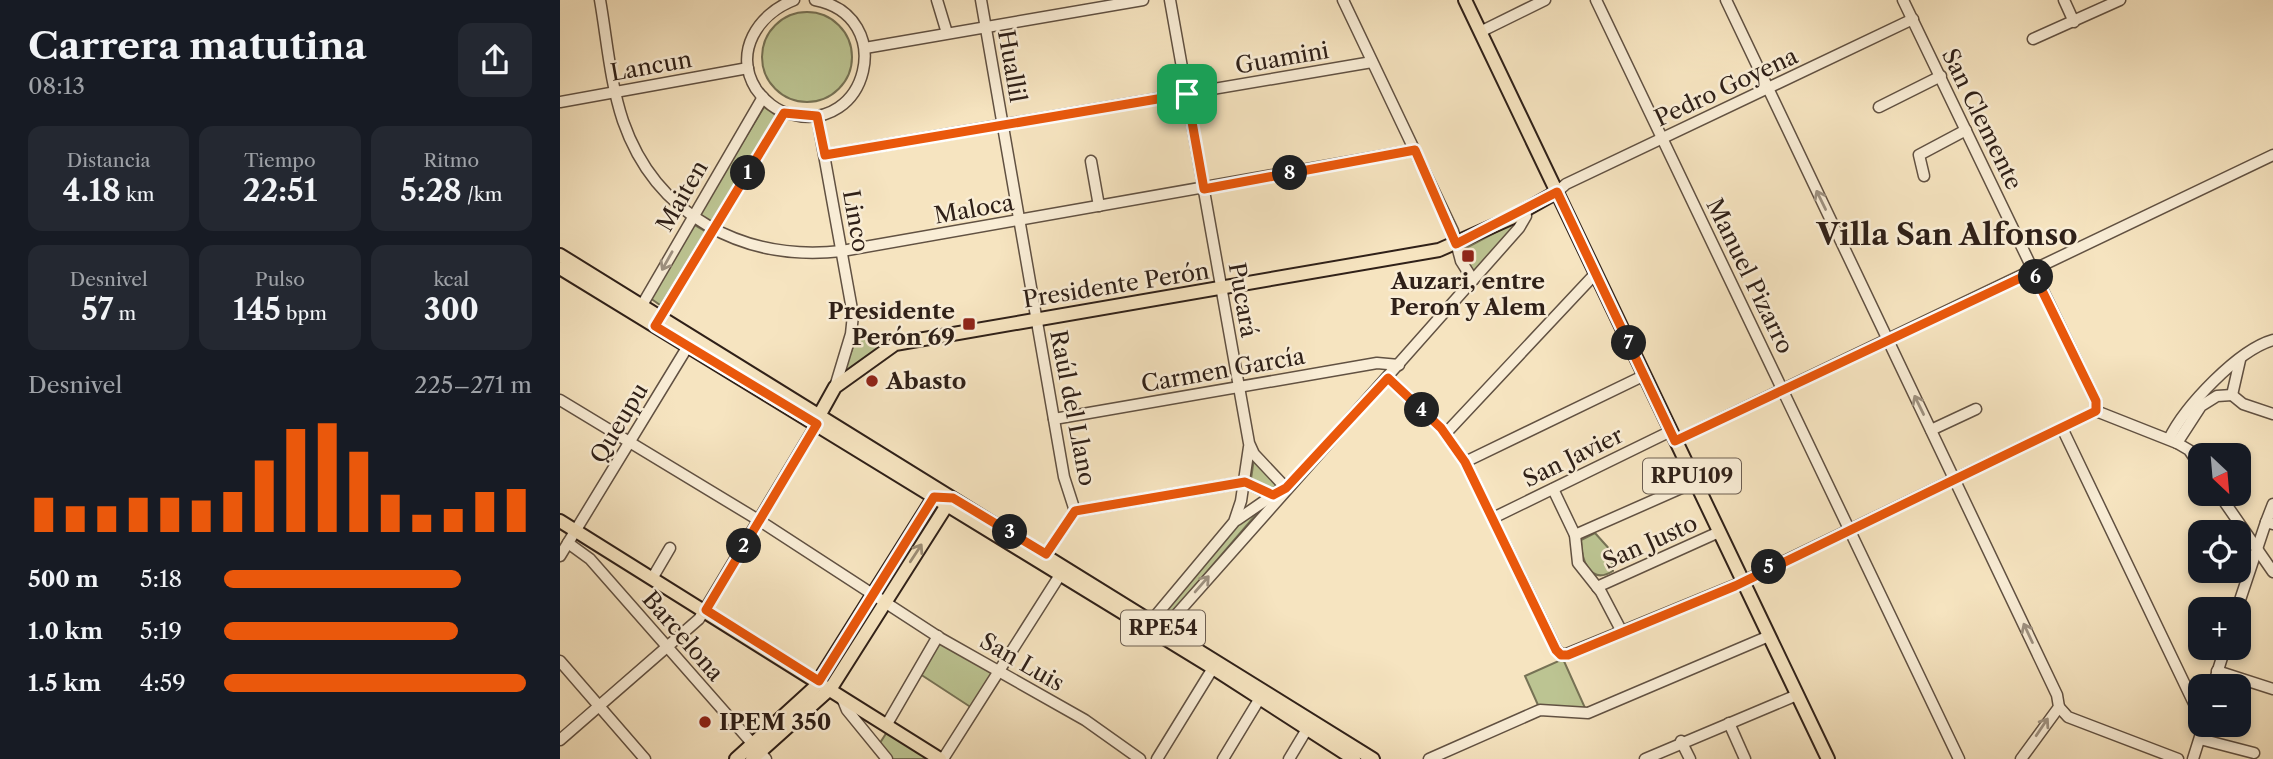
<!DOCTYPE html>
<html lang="es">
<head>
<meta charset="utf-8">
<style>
	body { margin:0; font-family:"Libre Caslon Text",serif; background:#242831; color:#f1f3f6; height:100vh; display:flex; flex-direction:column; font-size:26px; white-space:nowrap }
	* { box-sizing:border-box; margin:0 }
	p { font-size:23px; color:#9ea1a6 }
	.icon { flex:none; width:38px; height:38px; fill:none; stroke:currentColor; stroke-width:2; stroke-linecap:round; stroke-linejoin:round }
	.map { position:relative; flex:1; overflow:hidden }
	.side { display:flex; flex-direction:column; background:#171b24; width:560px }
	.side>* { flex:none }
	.needle { width:46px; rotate:154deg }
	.fabs { position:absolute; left:1628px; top:443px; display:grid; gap:14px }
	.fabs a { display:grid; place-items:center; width:63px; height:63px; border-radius:14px; background:#171b24; box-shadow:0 4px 10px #0003; font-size:35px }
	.pin { position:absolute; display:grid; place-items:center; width:60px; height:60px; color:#fff; margin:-30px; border-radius:14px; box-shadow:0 4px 10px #0006 }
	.km { position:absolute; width:35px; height:35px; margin:-18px; border-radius:50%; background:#222; color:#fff; font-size:19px; line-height:35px; text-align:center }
	.round { display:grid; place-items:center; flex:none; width:74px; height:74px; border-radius:14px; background:#242831 }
	.summary { display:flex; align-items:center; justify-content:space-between; height:119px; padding:0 28px }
	h1 { font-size:38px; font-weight:800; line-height:52px }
	.stats { display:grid; grid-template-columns:repeat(3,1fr); gap:10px; height:119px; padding:7px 28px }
	.stats div { display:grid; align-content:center; border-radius:14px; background:#242831; text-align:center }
	.stats b { font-size:30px; font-weight:800 }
	.stats small { font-size:19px; font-weight:400 }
	.stats p { font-size:19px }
	.chart { height:196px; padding:14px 28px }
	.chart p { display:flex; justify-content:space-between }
	.chart svg { width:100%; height:126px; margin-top:7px; stroke:#ea580c; stroke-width:6 }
	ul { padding:0 28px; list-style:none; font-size:23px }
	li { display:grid; grid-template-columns:112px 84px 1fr; align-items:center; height:52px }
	li i { height:18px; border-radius:9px; background:#ea580c }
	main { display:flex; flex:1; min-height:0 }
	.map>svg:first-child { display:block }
	.green { fill:#bcc492; stroke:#767255; stroke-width:2 }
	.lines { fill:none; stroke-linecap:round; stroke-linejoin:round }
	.minor-casing { stroke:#615142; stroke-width:13 }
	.major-casing { stroke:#2f2018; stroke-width:16 }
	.minor { stroke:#f9edd6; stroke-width:10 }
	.major { stroke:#f6e4c0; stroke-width:12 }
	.oneway { stroke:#9e9180 }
	.oneway2 { stroke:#9c8c74 }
	.route-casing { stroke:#fff; stroke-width:14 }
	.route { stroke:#ea580c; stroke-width:9 }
	.poi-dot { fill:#8f2418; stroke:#f9edd6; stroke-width:2.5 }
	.labels { text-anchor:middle; stroke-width:5; stroke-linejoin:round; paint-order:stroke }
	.shield { fill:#f9edd6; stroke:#6c5e51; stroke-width:2 }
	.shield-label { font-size:21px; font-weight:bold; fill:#2f2018 }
	.street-label { font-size:23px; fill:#2f2018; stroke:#f9edd6 }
	.poi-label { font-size:23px; font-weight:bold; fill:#2f2018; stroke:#f9edd6; text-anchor:start }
	.district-label { font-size:30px; font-weight:bold; fill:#2f2018; stroke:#f9edd6 }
</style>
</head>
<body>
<main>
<section class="side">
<div class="summary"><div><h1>Carrera matutina</h1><p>08:13</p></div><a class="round"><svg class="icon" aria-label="share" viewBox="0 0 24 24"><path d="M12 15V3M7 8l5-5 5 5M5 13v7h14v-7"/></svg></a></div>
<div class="stats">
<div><p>Distancia</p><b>4.18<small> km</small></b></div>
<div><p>Tiempo</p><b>22:51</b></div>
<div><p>Ritmo</p><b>5:28<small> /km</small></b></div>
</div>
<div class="stats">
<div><p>Desnivel</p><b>57<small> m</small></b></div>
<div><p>Pulso</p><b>145<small> bpm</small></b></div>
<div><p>kcal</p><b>300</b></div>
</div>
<div class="chart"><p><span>Desnivel</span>225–271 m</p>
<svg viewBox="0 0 160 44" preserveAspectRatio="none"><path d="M5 44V32M15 44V35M25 44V35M35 44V32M45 44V32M55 44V33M65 44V30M75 44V19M85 44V8M95 44V6M105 44V16M115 44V31M125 44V38M135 44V36M145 44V30M155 44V29"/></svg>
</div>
<ul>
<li><b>500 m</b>5:18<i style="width:77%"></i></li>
<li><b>1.0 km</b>5:19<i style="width:76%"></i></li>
<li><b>1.5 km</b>4:59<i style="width:98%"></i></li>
</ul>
</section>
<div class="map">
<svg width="1713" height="759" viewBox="0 0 1713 759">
	<rect width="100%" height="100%" fill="#f6e4c0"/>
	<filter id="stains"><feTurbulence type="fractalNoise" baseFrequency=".00286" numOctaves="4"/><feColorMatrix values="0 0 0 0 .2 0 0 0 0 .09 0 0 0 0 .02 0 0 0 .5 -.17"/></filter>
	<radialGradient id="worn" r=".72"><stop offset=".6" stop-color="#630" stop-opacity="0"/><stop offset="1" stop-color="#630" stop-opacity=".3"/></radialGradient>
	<g class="green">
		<circle cx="247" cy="57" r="45"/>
		<polygon points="204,107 217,116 152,223 138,215"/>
		<polygon points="131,223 148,233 103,307 90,298"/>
		<polygon points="953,223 955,227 913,273 904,249"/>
		<polygon points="299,332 327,348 280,380"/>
		<polygon points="694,458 718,483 712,490 691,479"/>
		<polygon points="705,504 610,615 604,610 675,527"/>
		<path d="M1035,533L1052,552L1053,571C1029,586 1021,558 1021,540Z"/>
		<polygon points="379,641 436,673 412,708 360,674"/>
		<polygon points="1003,659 1026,710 978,705 965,676"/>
		<polygon points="329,729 374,759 329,759 318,746"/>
	</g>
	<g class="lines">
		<g class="minor-casing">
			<g id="minor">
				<path d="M40,0C47,40 50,82 63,121C96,216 184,262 282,251L855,150"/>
				<path d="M234,0C198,14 173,52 196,89C204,101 217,111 230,114C308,136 338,16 255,0"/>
				<polyline points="377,0 387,33"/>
				<polyline points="421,0 504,477 515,511"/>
				<polyline points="610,0 689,443 694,454 726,488"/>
				<polyline points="783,0 893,231 901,261 913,280"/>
				<polyline points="1036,0 1399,759"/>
				<polyline points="1166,0 1497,695 1499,707 1461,759"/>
				<polyline points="1343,0 1536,401 1536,411"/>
				<polyline points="1504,0 1514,22"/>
				<polyline points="920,32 985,0"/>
				<polyline points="1473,39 1560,0"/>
				<polyline points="305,48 583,0"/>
				<polyline points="0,102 188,68"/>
				<polyline points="1319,107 1381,76"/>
				<polyline points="257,116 293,315 291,334 275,387"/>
				<polyline points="265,155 812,62"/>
				<polyline points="531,161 539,206"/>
				<polyline points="1364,176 1359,155 1406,130"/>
				<polyline points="997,192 1006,184 1353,19"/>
				<polyline points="78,312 203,97"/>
				<polyline points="97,322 224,113"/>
				<polyline points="828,378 881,428 905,462 997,651 1004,655 1175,585 1536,411"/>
				<polyline points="1672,395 1683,404 1713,414"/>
				<polyline points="1672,395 1680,360"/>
				<polyline points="0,400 200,521 380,638 525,720 580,759"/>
				<polyline points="1536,411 1617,443 1629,450 1640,466"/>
				<polyline points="494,419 817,363 839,365"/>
				<polyline points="1502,428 1640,716"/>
				<polyline points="1371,430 1416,409"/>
				<polyline points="886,433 1036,273"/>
				<path d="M1609,439C1625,406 1678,350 1713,340"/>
				<polyline points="1115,441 1713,155"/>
				<polyline points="1617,443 1641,406 1657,396 1672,395"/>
				<polyline points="905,462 1085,375"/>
				<polyline points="993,489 1015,535 1018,563 1041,592 1062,632"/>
				<polyline points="1659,494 1713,572"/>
				<polyline points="515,511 685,482 718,498"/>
				<polyline points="933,518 1111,431"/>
				<polyline points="677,520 716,493"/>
				<polyline points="1706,522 1713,504"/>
				<polyline points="1015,535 1135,482"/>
				<polyline points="8,543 30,559 206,759"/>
				<polyline points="486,554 515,511"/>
				<polyline points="0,556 128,346"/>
				<polyline points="93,577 110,548"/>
				<polyline points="1037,587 1159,532"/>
				<polyline points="1677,609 1706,522 1713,524"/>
				<polyline points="587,626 674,522 681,501 689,447"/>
				<polyline points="600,633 959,228 966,216 965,211"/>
				<polyline points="0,661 85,759"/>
				<polyline points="1657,671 1713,689"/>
				<polyline points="1653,686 1665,648"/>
				<polyline points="282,698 287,710 327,759"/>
				<polyline points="1499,707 1508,717 1618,759"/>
				<polyline points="1169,723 1185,759"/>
				<polyline points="327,724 378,636"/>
				<polyline points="1640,739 1694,753"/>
				<polyline points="0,740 139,619 258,421"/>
				<polyline points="1121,741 1130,759"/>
				<polyline points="383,759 500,575"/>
				<polyline points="597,759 653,668"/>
				<polyline points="663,759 700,698"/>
				<polyline points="729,759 747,729"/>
				<polyline points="869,759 980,710 1028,713 1209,636"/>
				<polyline points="1085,759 1237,695"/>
				<polyline points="1633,759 1644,724"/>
			</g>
		</g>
		<g class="major-casing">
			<g id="major">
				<polyline points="905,0 1268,759"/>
				<polyline points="0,255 813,759"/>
				<polyline points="0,268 653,668 794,759"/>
				<polyline points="260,414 275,387 335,344 879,250 951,218 997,192"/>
				<polyline points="0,521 380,759"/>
				<polyline points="176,759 254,688 374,497"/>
				<polyline points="192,759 271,688 387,505"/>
			</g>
		</g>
		<use href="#minor" class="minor"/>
		<use href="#major" class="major"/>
	</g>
	<defs><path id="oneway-shaft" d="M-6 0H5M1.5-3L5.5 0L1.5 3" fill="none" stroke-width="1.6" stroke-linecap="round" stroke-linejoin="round" transform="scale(1.75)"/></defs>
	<g class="oneway">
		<use href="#oneway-shaft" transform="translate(1261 200) rotate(-116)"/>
		<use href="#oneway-shaft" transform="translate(107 261) rotate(119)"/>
		<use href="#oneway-shaft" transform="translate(1359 405) rotate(-116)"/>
		<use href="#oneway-shaft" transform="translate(642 584) rotate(-49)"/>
		<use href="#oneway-shaft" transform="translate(1468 633) rotate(-115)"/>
		<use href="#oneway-shaft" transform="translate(1482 727) rotate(-56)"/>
	</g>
	<use class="oneway2" href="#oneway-shaft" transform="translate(356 553) rotate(-57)"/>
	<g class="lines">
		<g class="route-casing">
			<polygon id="route" points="627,94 644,189 855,150 896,244 997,192 1115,441 1473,272 1536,401 1536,411 1175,586 1008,655 1001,655 996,650 905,462 881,428 828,378 726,488 713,495 685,482 515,511 486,554 393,498 374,497 259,681 146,610 257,424 95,326 224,113 257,116 265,155"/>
		</g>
		<use href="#route" class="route"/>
	</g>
	<g class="poi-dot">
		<rect x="901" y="249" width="14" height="14" rx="3.5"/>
		<rect x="402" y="317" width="14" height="14" rx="3.5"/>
		<circle cx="312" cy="381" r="7"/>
		<circle cx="145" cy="722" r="7"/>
	</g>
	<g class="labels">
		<g class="shield">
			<rect x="1083" y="458.5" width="98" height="35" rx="5"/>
			<rect x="561" y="610.5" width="84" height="35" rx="5"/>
		</g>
		<g class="shield-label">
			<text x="1132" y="483">RPU109</text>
			<text x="603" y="635">RPE54</text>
		</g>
		<g class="street-label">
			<text transform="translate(722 58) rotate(-10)" y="8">Guamini</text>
			<text transform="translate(91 66) rotate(-10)" y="8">Lancun</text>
			<text transform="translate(452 66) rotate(80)" y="8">Huallil</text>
			<text transform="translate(1166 87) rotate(-25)" y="8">Pedro Goyena</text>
			<text transform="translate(1422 119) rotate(64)" y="8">San Clemente</text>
			<text transform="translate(122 196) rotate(-60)" y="8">Maiten</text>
			<text transform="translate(414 209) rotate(-10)" y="8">Maloca</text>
			<text transform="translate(296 221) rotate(80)" y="8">Linco</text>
			<text transform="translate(1190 276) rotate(64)" y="8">Manuel Pizarro</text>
			<text transform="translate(556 285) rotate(-9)" y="8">Presidente Perón</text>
			<text transform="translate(683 300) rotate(80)" y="8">Pucará</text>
			<text transform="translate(663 370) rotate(-10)" y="8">Carmen García</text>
			<text transform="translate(513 408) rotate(79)" y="8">Raúl del Llano</text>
			<text transform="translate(59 423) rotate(-59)" y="8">Queupu</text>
			<text transform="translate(1013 457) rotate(-26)" y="8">San Javier</text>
			<text transform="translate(1090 542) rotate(-24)" y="8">San Justo</text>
			<text transform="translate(123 636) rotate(49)" y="8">Barcelona</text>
			<text transform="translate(462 662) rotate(30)" y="8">San Luis</text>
		</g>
		<g class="poi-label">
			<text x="908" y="289" text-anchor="middle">Auzari, entre<tspan x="908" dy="26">Peron y Alem</tspan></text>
			<text x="395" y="319" text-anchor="end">Presidente<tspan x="395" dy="26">Perón 69</tspan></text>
			<text x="326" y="389">Abasto</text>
			<text x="159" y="730">IPEM 350</text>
		</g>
		<g class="district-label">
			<text x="1387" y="245">Villa San Alfonso</text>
		</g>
	</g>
	<rect width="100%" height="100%" filter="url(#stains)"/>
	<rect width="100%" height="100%" fill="url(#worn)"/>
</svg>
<div class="fabs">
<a><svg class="needle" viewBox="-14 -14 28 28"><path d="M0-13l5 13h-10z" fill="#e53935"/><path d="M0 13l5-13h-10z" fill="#9ea1a6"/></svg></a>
<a><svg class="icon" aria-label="locate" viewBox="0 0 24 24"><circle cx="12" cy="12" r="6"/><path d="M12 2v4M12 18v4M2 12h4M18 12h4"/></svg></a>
<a>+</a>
<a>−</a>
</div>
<div class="pin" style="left:627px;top:94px;background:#1e9e55"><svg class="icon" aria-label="arrive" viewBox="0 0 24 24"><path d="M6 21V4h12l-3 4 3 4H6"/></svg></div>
<b class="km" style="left:188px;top:173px">1</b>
<b class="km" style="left:184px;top:546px">2</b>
<b class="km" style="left:450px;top:532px">3</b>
<b class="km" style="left:862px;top:410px">4</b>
<b class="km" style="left:1209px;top:567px">5</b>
<b class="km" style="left:1476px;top:277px">6</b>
<b class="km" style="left:1069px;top:343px">7</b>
<b class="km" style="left:730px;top:173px">8</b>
</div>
</main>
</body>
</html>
